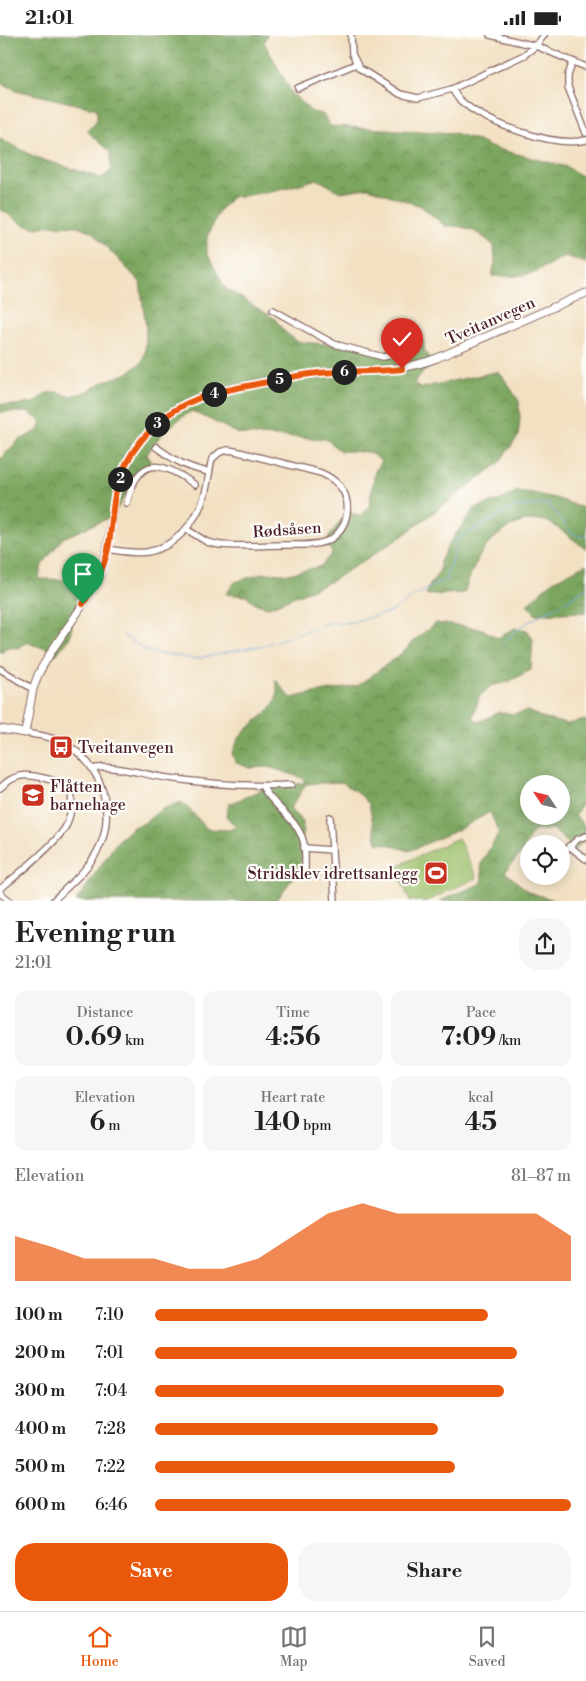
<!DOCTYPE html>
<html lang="en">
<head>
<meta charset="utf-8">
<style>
	body { margin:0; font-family:"Libre Bodoni",serif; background:#f6f6f6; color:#222; height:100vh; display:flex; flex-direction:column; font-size:19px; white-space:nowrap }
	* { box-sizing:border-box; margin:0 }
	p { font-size:16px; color:#767676 }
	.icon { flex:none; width:28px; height:28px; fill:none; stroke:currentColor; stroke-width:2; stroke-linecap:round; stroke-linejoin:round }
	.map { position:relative; height:866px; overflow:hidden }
	.side { display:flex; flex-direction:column; background:#fff; flex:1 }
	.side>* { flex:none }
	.needle { width:32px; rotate:305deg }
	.buttons { position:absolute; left:520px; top:740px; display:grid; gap:10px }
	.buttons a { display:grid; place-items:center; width:50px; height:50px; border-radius:50%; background:#fff; box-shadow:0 2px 12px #0003; font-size:25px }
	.pin { position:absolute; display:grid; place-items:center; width:42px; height:42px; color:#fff; margin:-51px -21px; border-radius:50% 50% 50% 0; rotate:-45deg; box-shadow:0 0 5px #0007 }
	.pin .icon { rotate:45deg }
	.km { position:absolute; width:25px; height:25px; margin:-12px; border-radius:50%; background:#222; color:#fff; font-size:14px; line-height:25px; text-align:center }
	.round { display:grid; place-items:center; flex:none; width:52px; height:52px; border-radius:20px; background:#f6f6f6 }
	.overview { display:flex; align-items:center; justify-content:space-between; height:85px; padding:0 15px }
	h1 { font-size:28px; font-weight:700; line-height:38px }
	.metrics { display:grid; grid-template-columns:repeat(3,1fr); gap:8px; height:85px; padding:5px 15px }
	.metrics div { display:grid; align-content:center; border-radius:12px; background:#f6f6f6; text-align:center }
	.metrics b { font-size:25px; font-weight:700 }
	.metrics small { font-size:14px; font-weight:400 }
	.metrics p { font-size:14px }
	.chart { height:140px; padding:10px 15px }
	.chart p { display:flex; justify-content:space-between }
	.chart svg { width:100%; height:90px; margin-top:5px; fill:#ea580c; opacity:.7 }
	.cta { display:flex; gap:10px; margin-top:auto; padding:10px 15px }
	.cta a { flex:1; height:58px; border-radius:20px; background:#ea580c; color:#fff; font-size:20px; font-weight:700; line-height:58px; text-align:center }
	.cta a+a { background:#f6f6f6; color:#222 }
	ul { padding:0 15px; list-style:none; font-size:16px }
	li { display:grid; grid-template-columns:80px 60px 1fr; align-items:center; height:38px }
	li i { height:12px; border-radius:6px; background:#ea580c }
	.status { display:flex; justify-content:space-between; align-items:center; height:35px; padding:0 25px; background:#fff; direction:ltr }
	.status svg { height:14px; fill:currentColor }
	.dock { display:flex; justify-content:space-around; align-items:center; height:70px; border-top:1px solid #e0e0e0; background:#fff; font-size:14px; color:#767676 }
	.dock a { display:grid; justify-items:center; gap:2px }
	.dock .selected { color:#ea580c }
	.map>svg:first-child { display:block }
	.forest { fill:url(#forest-crowns); stroke:#636244; fill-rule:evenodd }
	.pitch { fill:#9bc06a; stroke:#72704a }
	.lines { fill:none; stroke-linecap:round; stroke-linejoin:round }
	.stream { stroke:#6ea7dd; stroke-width:1 }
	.minor-casing { stroke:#856360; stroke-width:8 }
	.major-casing { stroke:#856360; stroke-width:9 }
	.minor { stroke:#fff; stroke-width:5.5 }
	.major { stroke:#fff; stroke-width:7 }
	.route-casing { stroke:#fff; stroke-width:10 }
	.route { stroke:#ea580c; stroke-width:6 }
	.labels { text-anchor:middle; stroke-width:4.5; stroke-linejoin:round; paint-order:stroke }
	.street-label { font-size:16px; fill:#4a1f2b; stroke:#fdfcf7 }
	.poi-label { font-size:16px; fill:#4a1f2b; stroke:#fdfcf7; text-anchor:start }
</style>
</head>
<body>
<div class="status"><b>21:01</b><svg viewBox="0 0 49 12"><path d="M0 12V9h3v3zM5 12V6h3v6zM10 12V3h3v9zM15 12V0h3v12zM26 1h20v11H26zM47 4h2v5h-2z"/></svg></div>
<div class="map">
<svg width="586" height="866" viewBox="0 0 586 866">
	<defs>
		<pattern id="forest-crowns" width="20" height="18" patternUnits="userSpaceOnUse" patternTransform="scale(1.25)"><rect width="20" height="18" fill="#7ca65e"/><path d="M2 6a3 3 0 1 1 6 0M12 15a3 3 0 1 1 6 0" fill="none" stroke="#68874e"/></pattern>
	</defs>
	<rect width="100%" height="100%" fill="#fdfcf7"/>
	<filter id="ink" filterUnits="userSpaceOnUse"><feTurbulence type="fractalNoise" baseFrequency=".02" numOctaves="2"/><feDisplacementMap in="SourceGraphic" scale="10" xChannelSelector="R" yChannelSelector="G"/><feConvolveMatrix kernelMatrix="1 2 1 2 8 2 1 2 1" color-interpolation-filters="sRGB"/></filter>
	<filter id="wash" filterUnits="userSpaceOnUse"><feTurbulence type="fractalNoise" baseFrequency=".0096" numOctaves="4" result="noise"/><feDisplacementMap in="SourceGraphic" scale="20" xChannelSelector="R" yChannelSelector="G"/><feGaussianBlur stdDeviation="1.12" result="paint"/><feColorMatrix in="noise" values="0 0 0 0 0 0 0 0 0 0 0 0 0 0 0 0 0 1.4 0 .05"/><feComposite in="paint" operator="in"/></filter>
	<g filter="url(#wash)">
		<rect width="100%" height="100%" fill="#f2e0c2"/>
		<g class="forest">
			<path d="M0,0H267L264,7L292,58L312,77L323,79L330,91L454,98L474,104L490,112L567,132L586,144V228L565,221L533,238L517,241H492L495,227L494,211C478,196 466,190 445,191L421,171L368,153L340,157L317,144C289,153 260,159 232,162L219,176L207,202V218L225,253L274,283L284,296L298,307L358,311L382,319H392L418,308L423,304L425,316L432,329C425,338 420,337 414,349L420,353L490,338L497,337L503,342L519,366L520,384L518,402L498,429L401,502L330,547L269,572L256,569L247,561L226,559L235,547L263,538L289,539L321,531L332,518L327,507L328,503L343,482L350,478L361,480L369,471L375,436L381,426L369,417L340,416L326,404L239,399L192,376C174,387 157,401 147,420L156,433L143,431L117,474L109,483L63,503L42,530L39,544L80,545L86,556L82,567L74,578L70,602L56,620L44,612L33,610L28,606L18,613L7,612L0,618V424L18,406L39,395L42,387L28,377H0V369L14,370L33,368L46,358L58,357L69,361L83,358L105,346L126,339L142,327L145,316L146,293L140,247L92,197L78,191L51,190L37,193L24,190L0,174V103L35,122L101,143L111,136L110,117L94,103L87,95L97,85V74L16,55L0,47Z"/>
			<path d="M517,456L533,458L555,463L586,474V514C578,508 553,488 545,486C518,480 488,503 477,526C472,536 468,548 464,558L426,560L428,553L440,535V526L450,507L475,473L501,465Z"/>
			<polygon points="586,529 586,577 536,579 527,569 553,546"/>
			<path d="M436,588L482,594L498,603L515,593L527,595L533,603L531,635L508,647L491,651L479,662L473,683L479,687L499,677L513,679L528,676L546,684L567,689L586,685V739L581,754L585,764L575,780L586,793V804L574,816L567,807L552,794L533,796L521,818L505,837L529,857L557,866H440L482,848L481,828L499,798L490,777L456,796L409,816L387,809L377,808L369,769L358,758L342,747L306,749L290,774L303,787L302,825L290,847L276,866H76L119,804L133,792L144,788L162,774L181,767L191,776L207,794L229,795L236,792L226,781L229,769L257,757L262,754L303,748L305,744L269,732L250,733L236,728L232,719C235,713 237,705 241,701C256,681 285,675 275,644L291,663L313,658L357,651L405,616L412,607ZM529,749H561V781H529Z"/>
		</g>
		<polygon class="pitch" points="458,803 477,843 427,866 410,866 395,832"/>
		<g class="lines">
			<g class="stream">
				<polyline points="123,600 146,616 195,624 265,610 330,587 347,588 391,577 414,561 446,544 457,504 515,472 548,469 569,495 578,501 586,502"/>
				<polyline points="502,610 518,594 543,578 564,568 586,552"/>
			</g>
		</g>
	</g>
	<g filter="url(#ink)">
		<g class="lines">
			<g class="minor-casing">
				<g id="minor">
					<polyline points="351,0 352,19 359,33 400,59 418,63 452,54 524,20 536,11 544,0"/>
					<polyline points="490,0 536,11 586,32"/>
					<polyline points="573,27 568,40 568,52 586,98"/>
					<polyline points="298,53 356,29"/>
					<path d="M452,54C455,58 457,63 461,66C486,88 553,113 586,105"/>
					<polyline points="273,275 334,309 383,322 399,318"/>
					<path d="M156,412C174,425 187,433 209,437"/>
					<path d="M127,468C138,420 161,425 195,450"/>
					<path d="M108,514C120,516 134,519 147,517C176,512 197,486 205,459C208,448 209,436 212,424L220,417L228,415L235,416L321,438C335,444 345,453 347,468C349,483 341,500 327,506C314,511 299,510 285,510C264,510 242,512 220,510L207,507L186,494"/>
					<polyline points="0,634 33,654"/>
					<path d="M25,698C39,700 53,702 65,709C102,728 117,779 98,815C88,835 69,850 53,866"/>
					<path d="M93,734C109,728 149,741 168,743C209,749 250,752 291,750"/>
					<path d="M262,751C272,770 294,782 302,802C306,811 305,823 305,834"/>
					<path d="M0,753C6,747 12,743 20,741C30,739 66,746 70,755C74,764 70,781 67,789C59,807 16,841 0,854"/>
					<polyline points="330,782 335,866"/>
					<polyline points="569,811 586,824"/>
					<polyline points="304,813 332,815"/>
					<polyline points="561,819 578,804 586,801"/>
					<polyline points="0,858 10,866"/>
				</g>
			</g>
			<g class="major-casing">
				<path id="major" d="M0,694L25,698L33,654L38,640C56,603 87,572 102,533C112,507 110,479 117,452C127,414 159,379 196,364C222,354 252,350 280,344C298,341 315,338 333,337C370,335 401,337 437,323L586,258"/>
			</g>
			<use href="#minor" class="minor"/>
			<use href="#major" class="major"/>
		</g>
	</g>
	<g class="lines" filter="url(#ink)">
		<g class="route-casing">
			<path id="route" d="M83,569C94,552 104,534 108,514C113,490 111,464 121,440C134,407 163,377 197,364C214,357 233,354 252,350C274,346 296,340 319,338C346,336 374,337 402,334"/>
		</g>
		<use href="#route" class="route"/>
	</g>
	<defs>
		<g id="bus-square" transform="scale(1.25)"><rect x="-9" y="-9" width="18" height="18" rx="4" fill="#c8321e" stroke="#fdfcf7"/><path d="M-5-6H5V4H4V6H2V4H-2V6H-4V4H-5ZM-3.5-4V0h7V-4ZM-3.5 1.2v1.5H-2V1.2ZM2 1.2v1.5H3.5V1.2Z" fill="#fff"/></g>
		<g id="school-square" transform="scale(1.25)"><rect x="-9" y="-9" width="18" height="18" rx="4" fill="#c8321e" stroke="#fdfcf7"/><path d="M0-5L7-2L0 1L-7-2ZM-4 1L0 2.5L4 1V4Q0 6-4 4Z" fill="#fff"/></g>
		<g id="stadium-square" transform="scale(1.25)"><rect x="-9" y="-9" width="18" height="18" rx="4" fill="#c8321e" stroke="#fdfcf7"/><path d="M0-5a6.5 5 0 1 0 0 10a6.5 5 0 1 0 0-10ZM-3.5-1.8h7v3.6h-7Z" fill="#fff"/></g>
	</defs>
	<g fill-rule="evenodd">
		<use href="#bus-square" x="61" y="712"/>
		<use href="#school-square" x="33" y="760"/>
		<use href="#stadium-square" x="436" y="838"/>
	</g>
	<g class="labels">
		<g class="street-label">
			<text transform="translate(490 285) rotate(-24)" y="6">Tveitanvegen</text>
			<text transform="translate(287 494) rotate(-4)" y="6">Rødsåsen</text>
		</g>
		<g class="poi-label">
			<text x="78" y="718">Tveitanvegen</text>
			<text x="50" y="757">Flåtten<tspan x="50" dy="18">barnehage</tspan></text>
			<text x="418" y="844" text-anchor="end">Stridsklev idrettsanlegg</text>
		</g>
	</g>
</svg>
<div class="buttons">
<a><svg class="needle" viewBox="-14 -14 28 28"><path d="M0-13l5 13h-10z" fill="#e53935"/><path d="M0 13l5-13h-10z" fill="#767676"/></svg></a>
<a><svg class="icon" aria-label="locate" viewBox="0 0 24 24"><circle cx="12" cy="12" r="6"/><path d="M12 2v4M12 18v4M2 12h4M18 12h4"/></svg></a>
</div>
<div class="pin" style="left:83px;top:569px;background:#1e9e55"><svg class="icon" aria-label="arrive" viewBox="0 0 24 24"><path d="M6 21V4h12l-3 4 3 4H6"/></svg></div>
<div class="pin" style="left:402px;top:334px;background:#d93025"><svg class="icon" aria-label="check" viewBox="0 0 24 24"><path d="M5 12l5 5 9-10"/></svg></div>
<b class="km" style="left:120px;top:444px">2</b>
<b class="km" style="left:157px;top:389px">3</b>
<b class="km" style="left:214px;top:359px">4</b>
<b class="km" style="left:279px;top:345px">5</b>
<b class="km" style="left:344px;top:337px">6</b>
</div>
<section class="side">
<div class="overview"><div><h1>Evening run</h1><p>21:01</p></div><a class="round"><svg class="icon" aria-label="share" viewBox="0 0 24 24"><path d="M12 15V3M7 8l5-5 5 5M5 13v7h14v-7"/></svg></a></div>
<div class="metrics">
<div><p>Distance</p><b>0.69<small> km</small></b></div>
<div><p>Time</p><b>4:56</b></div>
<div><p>Pace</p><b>7:09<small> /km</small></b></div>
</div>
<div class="metrics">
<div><p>Elevation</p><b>6<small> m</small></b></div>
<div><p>Heart rate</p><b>140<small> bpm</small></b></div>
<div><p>kcal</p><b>45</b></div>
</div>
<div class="chart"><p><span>Elevation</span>81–87 m</p>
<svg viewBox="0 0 160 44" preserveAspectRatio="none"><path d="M0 44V22L10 27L20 33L30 33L40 33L50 38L60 38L70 33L80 22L90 11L100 6L110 11L120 11L130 11L140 11L150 11L160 22V44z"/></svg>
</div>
<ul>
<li><b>100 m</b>7:10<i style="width:80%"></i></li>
<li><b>200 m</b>7:01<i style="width:87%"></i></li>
<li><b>300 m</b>7:04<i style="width:84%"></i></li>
<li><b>400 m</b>7:28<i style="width:68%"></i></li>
<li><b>500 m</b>7:22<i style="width:72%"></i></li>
<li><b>600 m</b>6:46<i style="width:100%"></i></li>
</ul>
<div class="cta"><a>Save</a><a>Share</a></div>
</section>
<nav class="dock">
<a class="selected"><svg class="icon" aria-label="home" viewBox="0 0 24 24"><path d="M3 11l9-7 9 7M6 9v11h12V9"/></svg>Home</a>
<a><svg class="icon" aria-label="map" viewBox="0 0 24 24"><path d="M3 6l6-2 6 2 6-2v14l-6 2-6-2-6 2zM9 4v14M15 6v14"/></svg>Map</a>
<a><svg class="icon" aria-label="saved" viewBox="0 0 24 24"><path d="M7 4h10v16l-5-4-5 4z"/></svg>Saved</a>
</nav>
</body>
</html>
